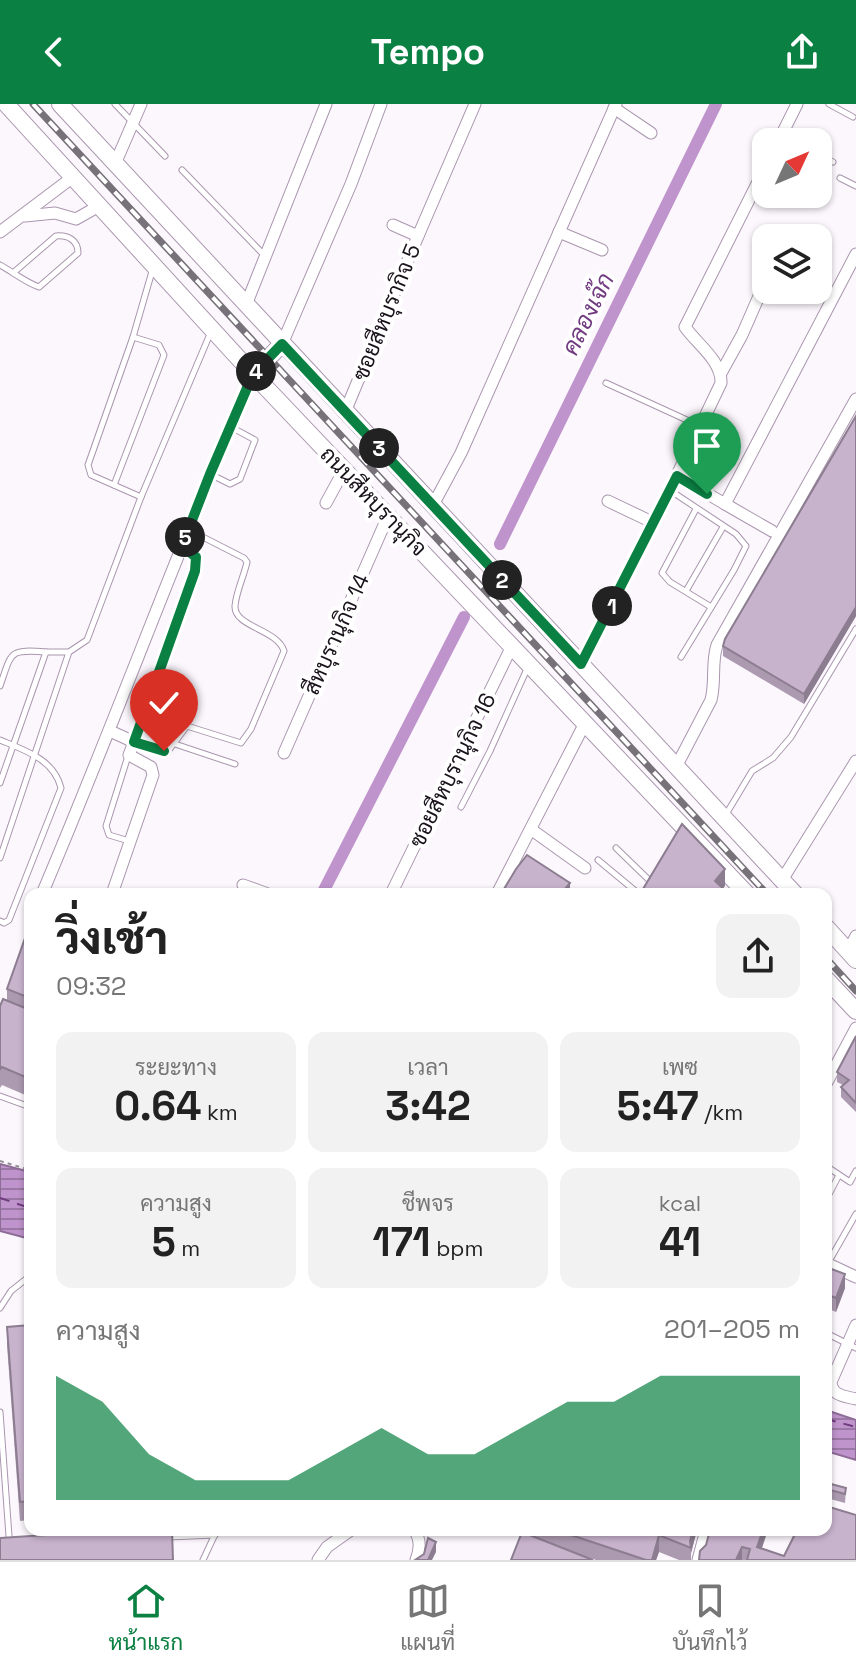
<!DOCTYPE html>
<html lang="th">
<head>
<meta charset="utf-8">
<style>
	body { margin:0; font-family:"Space Grotesk",Sarabun,sans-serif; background:#f2f2f2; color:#222; height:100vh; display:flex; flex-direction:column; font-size:30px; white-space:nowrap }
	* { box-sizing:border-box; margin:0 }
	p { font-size:26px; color:#767676 }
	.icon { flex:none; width:44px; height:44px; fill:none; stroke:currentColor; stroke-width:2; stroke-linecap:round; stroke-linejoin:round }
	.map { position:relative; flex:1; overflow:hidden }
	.panel { position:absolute; left:24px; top:784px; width:808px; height:648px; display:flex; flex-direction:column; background:#fff; border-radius:16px; box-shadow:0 2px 6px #0004 }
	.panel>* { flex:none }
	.needle { width:52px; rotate:46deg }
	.tools { position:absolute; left:752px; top:24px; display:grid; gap:16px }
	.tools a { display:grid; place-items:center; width:80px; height:80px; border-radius:16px; background:#fff; box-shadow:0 2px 6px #0004; font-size:40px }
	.pin { position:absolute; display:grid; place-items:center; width:68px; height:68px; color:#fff; margin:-82px -34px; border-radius:50% 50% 50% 0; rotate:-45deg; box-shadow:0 0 8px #0007 }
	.pin .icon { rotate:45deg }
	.km { position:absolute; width:40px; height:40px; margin:-20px; border-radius:50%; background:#222; color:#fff; font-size:22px; line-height:40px; text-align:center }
	.round { display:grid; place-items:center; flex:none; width:84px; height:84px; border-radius:16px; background:#f2f2f2 }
	.headline { display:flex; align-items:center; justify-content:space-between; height:136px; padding:0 32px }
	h1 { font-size:44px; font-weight:800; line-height:60px }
	.stats { display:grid; grid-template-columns:repeat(3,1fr); gap:12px; height:136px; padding:8px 32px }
	.stats div { display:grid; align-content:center; border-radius:16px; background:#f2f2f2; text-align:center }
	.stats b { font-size:40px; font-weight:800 }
	.stats small { font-size:22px; font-weight:400 }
	.stats p { font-size:22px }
	.chart { height:224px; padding:16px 32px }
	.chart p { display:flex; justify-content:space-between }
	.chart svg { width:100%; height:144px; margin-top:8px; fill:#0b8043; opacity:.7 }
	header { display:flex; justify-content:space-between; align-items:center; height:104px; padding:0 32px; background:#0b8043; color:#fff; font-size:36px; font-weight:800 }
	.menu { display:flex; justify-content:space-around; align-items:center; height:112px; border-top:2px solid #e0e0e0; background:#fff; font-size:22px; color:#767676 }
	.menu a { display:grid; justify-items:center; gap:4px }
	.menu .active { color:#0b8043 }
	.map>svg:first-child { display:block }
	.water { fill:url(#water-rules); stroke:#8d6c96; stroke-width:2 }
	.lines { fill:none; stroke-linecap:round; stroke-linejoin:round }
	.canal { stroke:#bf93cb; stroke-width:12 }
	.ferry { stroke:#713b80; stroke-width:2; stroke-dasharray:10 8; stroke-linecap:butt }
	.lane-casing { stroke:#aa96af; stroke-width:7 }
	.street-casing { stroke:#aa96af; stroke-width:13 }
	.secondary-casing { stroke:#aa96af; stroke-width:18 }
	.path { stroke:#958f96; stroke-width:2; stroke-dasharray:4 4; stroke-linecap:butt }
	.lane { stroke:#fff; stroke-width:5 }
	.street { stroke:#fff; stroke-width:11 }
	.secondary { stroke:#fff; stroke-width:16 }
	.rail-casing { stroke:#777179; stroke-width:7 }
	.rail { stroke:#fff; stroke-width:4; stroke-dasharray:12; stroke-linecap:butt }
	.wall { fill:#ac9ab0 }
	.shaded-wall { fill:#8c7d90 }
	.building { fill:#c8b3cd; stroke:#8c7d90; stroke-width:2 }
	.route-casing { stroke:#fff; stroke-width:16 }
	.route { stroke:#0b8043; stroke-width:10 }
	.labels { text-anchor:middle; stroke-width:8; stroke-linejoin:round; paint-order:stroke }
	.street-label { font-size:22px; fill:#19121b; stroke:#fff }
	.water-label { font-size:24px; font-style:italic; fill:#713b80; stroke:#fff }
</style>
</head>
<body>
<header><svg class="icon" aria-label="back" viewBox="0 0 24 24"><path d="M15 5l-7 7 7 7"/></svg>Tempo<svg class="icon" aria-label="share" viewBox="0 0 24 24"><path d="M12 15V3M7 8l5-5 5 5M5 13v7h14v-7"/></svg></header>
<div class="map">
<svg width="856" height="1456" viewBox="0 0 856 1456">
	<defs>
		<pattern id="water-rules" width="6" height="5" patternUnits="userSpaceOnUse" patternTransform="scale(2)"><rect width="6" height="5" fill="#bf93cb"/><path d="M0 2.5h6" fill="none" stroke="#9a77a4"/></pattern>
	</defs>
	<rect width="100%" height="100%" fill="#fcf7fd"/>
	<g class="water">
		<polygon points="0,1060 30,1068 30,1135 0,1127"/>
		<polygon points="826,1306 856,1316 856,1356 826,1347"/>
	</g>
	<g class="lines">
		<g class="canal">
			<polyline points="500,440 716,0"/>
			<polyline points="322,790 464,513"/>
		</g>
		<g class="ferry">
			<polyline points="0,1094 30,1104"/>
			<polyline points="826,1315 856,1323"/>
		</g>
		<g class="lane-casing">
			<g id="lane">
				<polyline points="115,0 165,52"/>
				<polyline points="829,0 853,13"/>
				<polyline points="783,32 795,38"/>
				<polyline points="818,50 833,58"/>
				<polyline points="182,66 265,152"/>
				<polyline points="840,74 856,82"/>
				<path d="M0,161C13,168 25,178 39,183L78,149C78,136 68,131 56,132L13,169"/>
				<polyline points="153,164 133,233 88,361 91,371 141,393 210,230"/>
				<polyline points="606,279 700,322"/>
				<polyline points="210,370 230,380 240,375 255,336 231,323"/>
				<polyline points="114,381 164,251 159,241 133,233"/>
				<polyline points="671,387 736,430 746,442 734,466 681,553"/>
				<polyline points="696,405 662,469 670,478 711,503"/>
				<polyline points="686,487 723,423"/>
				<path d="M0,582C12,548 8,545 46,548"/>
				<path d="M0,636C24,646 54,655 61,684L9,816L4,819L0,817"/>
				<path d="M135,638L169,646L187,622L241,639L251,625L284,547C277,525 234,523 235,502C236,488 244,472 247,458L244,454L191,427"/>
				<polyline points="175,640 235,660"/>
				<polyline points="128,652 106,722 109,731 129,737"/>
				<polyline points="0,679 46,548 69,548 87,536 141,393"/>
				<polyline points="461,703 490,647 527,565"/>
				<polyline points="725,712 752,667 773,654 791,633 856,525"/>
				<polyline points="616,744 649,776"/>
				<polyline points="0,754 69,548"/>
				<polyline points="598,756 639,790"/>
				<polyline points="0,992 30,1003"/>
				<polyline points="826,1062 850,1078 856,1067"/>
				<polyline points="826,1096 839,1071"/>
				<polyline points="828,1159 856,1110"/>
				<polyline points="0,1204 11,1187 30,1172"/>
				<polyline points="826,1229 856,1244"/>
				<polyline points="0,1308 9,1432"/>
				<polyline points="168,1433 215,1431"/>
				<polyline points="203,1456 217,1426"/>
			</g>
		</g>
		<g class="street-casing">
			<g id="street">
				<polyline points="614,4 651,29"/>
				<polyline points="778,38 797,0"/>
				<polyline points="115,60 141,0"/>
				<polyline points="25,112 55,109 76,115 99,102"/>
				<polyline points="0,128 73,73"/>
				<polyline points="559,128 602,146"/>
				<polyline points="418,132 475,0"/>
				<polyline points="246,201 326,0"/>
				<polyline points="282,240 351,80 381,0"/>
				<polyline points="721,269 742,231 763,183"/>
				<polyline points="345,308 418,132 393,121"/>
				<polyline points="677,372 725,400 856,150"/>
				<polyline points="608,397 654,419"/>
				<polyline points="326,399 344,366"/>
				<polyline points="725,400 772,427"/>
				<polyline points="433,401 461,349 616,0"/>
				<path d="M581,560L654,419L721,279C722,257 697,240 685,223L766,62"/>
				<polyline points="110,627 134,638 141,623 195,467 196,453 182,442"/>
				<polyline points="284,649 388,412"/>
				<path d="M677,661L711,596C716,577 711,559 717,541L856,295"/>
				<polyline points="532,726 585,764"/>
				<polyline points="782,776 856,657"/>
				<polyline points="243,781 268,790"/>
				<path d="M42,790C115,618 179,442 253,270"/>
				<polyline points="112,790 153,671 151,663 129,651 134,638"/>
				<polyline points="391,790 512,542"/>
				<polyline points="497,790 585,619"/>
				<polyline points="848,847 856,832"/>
				<polyline points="826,980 856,924"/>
				<polyline points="826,1159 856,1173"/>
				<path d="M856,1221L831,1278C832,1292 844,1292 856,1295"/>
				<path d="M414,1426C421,1435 420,1446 416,1456"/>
				<polyline points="318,1456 327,1443 351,1426"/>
				<polyline points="698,1456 706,1426"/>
			</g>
		</g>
		<g class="secondary-casing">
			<g id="secondary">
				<polyline points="6,0 253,270 747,790"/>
				<polyline points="60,0 795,790"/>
				<polyline points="253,270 282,240"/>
				<polyline points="826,823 856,856"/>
				<polyline points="826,875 856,907"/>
			</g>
		</g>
		<polyline class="path" points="0,1057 30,1066"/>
		<use href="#lane" class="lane"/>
		<use href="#street" class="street"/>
		<use href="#secondary" class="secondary"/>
		<g class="rail-casing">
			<g id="rail">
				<polyline points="33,0 767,790"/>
				<polyline points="826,854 856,887"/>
			</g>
		</g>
		<use href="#rail" class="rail"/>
	</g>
	<g class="wall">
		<polygon points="856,312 856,512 804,600 723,552 723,542"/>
		<polygon points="30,820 29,905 30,993 2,981 0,984 0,902 7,897 7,885"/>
		<polygon points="856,932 856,1008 841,993 841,983 843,981 837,978 837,968"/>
		<polygon points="826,1163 845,1184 836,1208 826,1204"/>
		<polygon points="30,1221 30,1416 20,1417 7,1241 7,1223"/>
		<polygon points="846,1384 845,1399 830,1395 830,1386"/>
		<polygon points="512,1426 697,1426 691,1449 691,1456 679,1456 659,1448 656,1456 596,1456 512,1428"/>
		<polygon points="774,1426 826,1426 856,1456 699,1456 706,1441 762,1444 784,1452 794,1432"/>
	</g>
	<g class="shaded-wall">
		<polygon points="856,503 856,512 804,600 804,590"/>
		<polygon points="725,765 725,782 718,790 715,777"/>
		<polygon points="570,779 570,790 561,790"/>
		<polygon points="30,885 30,903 27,912 27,893"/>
		<polygon points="845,1170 845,1184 836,1208 836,1194"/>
		<polygon points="693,1426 697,1426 691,1449 690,1437"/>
		<polygon points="763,1426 768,1426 758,1456 757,1443"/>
		<polygon points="659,1431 659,1448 656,1456 652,1456"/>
		<polygon points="436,1438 436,1448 432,1456 428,1456"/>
		<polygon points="742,1443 742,1456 736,1456"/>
	</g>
	<g class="building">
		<polygon points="856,312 856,503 804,590 723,542 725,535"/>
		<polygon points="682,720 725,765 715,777 729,790 640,790"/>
		<polygon points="527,751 570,779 561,790 501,790 516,765"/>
		<polygon points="30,820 30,885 27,893 7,885"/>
		<polygon points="3,895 30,906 30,975 2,963 0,965 0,902"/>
		<polygon points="856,932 856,999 841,983 849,976 837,968"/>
		<polygon points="826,1163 845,1170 836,1194 826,1190"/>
		<polygon points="30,1221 30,1397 20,1398 7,1223"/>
		<polygon points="831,1380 846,1384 845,1390 830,1386"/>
		<polygon points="826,1402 856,1411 856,1456 747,1456 750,1445 742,1443 736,1456 699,1456 700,1447 706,1441 710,1426 763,1426 757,1443 784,1452 797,1426 826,1426"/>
		<polygon points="125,1426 172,1426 173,1456 0,1456 0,1434"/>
		<polygon points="556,1426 693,1426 690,1437 691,1444 659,1431 652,1456 646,1456"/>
		<polygon points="522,1428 593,1456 511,1456"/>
		<polygon points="428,1434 436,1438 428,1456 415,1456 424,1450"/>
	</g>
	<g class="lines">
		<g class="route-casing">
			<polyline id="route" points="164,647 134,638 195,467 196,453 182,442 210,370 253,270 282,240 581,560 677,372 707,390"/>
		</g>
		<use href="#route" class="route"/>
	</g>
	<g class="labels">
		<g class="street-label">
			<text transform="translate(386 208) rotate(-68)" y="8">ซอยสีหบุรากิจ 5</text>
			<text transform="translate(374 397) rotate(46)" y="8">ถนนสีหบุรานุกิจ</text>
			<text transform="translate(336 530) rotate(-66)" y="8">สีหบุรานุกิจ 14</text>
			<text transform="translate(452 666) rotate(-64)" y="8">ซอยสีหบุรานุกิจ 16</text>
		</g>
		<g class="water-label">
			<text transform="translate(588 210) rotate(-64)" y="8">คลองเจ๊ก</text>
		</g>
	</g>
</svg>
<div class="tools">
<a><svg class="needle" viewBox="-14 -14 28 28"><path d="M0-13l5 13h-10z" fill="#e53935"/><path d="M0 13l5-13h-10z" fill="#767676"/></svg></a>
<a><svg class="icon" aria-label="layers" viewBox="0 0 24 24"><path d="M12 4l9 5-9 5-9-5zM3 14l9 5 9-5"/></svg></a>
</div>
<div class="pin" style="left:707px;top:390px;background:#1e9e55"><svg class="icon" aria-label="arrive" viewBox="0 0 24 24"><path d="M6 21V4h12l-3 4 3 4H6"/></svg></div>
<div class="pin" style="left:164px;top:647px;background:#d93025"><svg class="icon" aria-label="check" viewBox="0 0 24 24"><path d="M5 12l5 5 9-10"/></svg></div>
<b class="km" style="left:612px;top:502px">1</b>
<b class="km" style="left:502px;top:476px">2</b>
<b class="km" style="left:379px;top:344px">3</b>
<b class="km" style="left:256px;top:267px">4</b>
<b class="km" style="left:185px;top:433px">5</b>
<section class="panel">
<div class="headline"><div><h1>วิ่งเช้า</h1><p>09:32</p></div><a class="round"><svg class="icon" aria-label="share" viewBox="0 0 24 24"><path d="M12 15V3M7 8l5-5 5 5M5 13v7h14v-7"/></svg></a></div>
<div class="stats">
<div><p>ระยะทาง</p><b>0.64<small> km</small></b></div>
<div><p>เวลา</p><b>3:42</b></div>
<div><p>เพซ</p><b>5:47<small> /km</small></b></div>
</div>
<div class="stats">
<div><p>ความสูง</p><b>5<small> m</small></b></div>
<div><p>ชีพจร</p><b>171<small> bpm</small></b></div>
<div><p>kcal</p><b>41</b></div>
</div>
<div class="chart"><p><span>ความสูง</span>201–205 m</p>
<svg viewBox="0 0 160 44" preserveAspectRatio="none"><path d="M0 44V6L10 14L20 30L30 38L40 38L50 38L60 30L70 22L80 30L90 30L100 22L110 14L120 14L130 6L140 6L150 6L160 6V44z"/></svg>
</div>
</section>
</div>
<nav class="menu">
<a class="active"><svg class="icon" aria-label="home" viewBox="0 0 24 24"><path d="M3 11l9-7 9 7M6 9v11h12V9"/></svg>หน้าแรก</a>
<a><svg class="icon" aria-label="map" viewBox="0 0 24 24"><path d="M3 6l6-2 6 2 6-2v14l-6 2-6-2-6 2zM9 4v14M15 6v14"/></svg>แผนที่</a>
<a><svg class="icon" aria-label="saved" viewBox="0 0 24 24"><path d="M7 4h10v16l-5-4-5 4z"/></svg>บันทึกไว้</a>
</nav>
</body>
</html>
